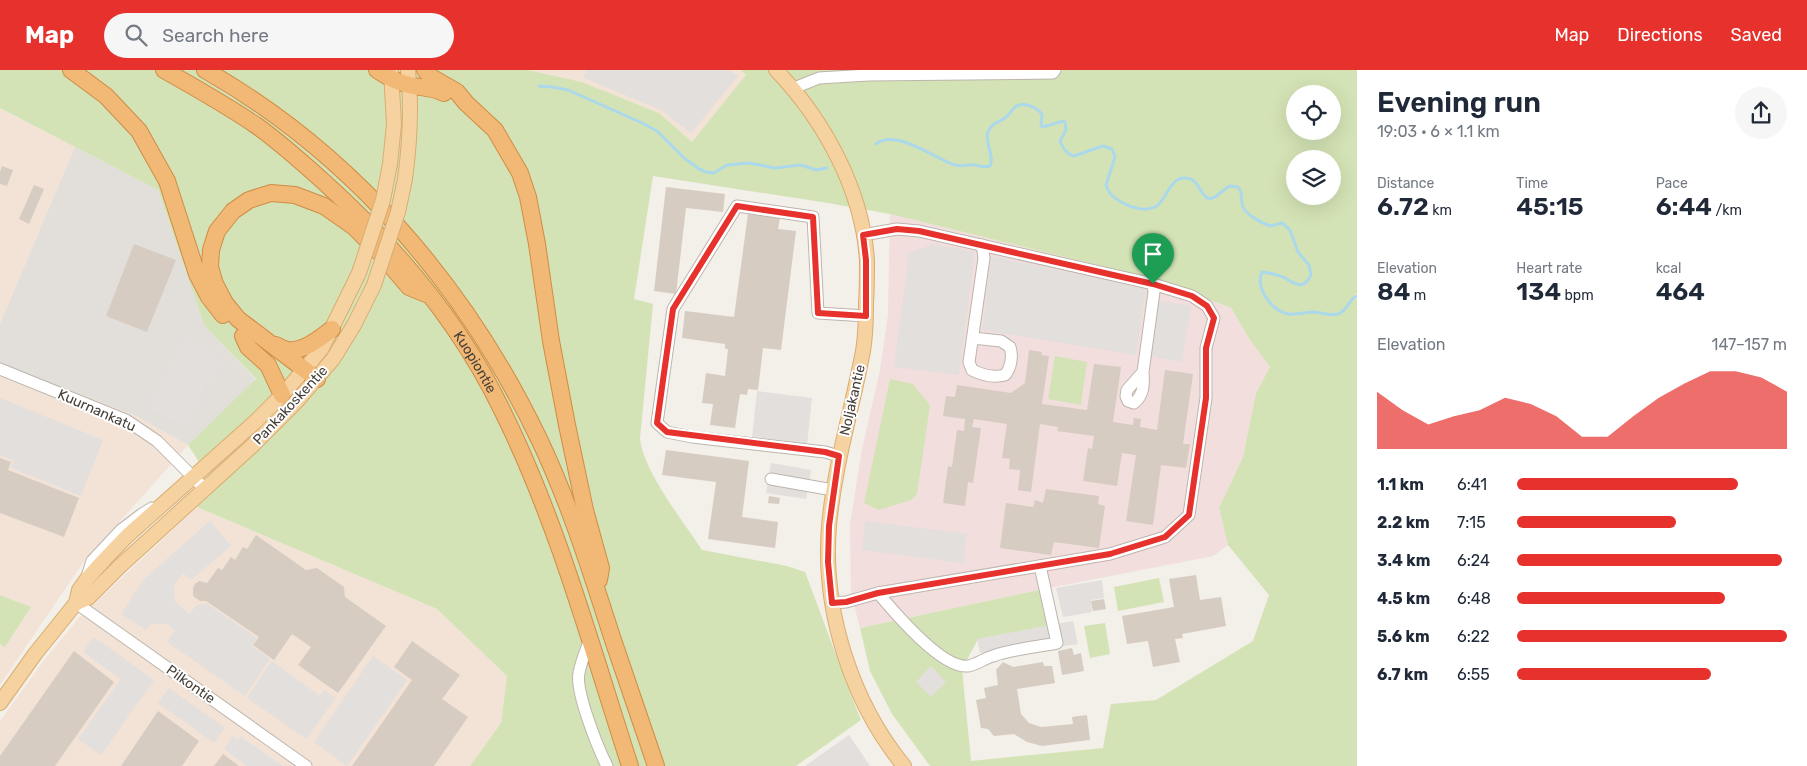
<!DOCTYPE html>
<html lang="en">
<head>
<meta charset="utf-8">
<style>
	body { margin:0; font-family:Rubik,sans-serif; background:#f6f6f7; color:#1f2937; height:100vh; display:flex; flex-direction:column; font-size:19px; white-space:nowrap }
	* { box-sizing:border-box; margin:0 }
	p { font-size:16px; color:#747a83 }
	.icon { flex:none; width:28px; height:28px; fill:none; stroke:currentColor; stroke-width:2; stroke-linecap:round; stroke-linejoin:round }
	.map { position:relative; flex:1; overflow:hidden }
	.panel { display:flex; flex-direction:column; background:#fff; width:450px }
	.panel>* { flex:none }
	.buttons { position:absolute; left:1286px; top:15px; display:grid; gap:10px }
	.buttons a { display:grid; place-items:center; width:55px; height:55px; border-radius:50%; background:#fff; box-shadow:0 5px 20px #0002; font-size:25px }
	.pin { position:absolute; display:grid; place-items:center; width:42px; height:42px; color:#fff; margin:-51px -21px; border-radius:50% 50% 50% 0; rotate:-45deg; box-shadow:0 0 5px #0007 }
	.pin .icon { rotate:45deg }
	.round { display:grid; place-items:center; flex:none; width:52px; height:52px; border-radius:26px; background:#f6f6f7 }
	.headline { display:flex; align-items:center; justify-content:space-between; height:85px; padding:0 20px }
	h1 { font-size:28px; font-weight:600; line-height:38px }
	.metrics { display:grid; grid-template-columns:repeat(3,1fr); gap:8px; height:85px; padding:5px 20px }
	.metrics div { display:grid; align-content:center }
	.metrics b { font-size:25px; font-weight:600 }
	.metrics small { font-size:14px; font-weight:400 }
	.metrics p { font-size:14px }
	.chart { height:140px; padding:10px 20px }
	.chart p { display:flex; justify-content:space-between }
	.chart svg { width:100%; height:90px; margin-top:5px; fill:#e6312c; opacity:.7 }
	ul { padding:0 20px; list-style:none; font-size:16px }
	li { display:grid; grid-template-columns:80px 60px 1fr; align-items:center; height:38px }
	li i { height:12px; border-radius:6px; background:#e6312c }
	header { display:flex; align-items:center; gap:30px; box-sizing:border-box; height:70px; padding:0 25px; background:#e6312c; color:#fff }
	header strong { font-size:24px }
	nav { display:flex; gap:28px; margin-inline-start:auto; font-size:18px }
	.search { width:350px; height:45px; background:#f6f6f7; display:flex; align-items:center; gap:12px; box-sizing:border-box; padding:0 18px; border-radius:28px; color:#747a83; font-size:19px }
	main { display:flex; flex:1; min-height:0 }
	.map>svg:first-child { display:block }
	.commercial { fill:#f3e3d6 }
	.industrial { fill:#e2deda }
	.medical { fill:#f2dedd }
	.green { fill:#d4e3b5; fill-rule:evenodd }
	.parking { fill:#e2dfdd }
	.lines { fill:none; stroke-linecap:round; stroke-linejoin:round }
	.stream { stroke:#abd8ea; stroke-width:3 }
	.building { fill:#d6ccc2 }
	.minor-casing { stroke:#bdb5ac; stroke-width:13 }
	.major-casing { stroke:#d9ad71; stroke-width:16 }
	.highway-casing { stroke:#cf8c46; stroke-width:18 }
	.minor { stroke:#fff; stroke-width:11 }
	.major { stroke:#f5d2a0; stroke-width:14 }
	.highway { stroke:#f1b876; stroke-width:16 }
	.major-bridge-casing { stroke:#d9ad71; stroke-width:16; stroke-linecap:butt }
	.major-bridge { stroke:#f5d2a0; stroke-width:14 }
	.route-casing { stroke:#fff; stroke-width:10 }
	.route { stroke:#e6312c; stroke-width:6 }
	.labels { text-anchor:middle; stroke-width:4; stroke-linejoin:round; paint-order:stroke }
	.street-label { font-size:14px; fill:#463f38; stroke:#fff }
</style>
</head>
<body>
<header>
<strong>Map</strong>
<div class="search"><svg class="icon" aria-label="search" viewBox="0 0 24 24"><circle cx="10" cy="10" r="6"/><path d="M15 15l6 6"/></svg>Search here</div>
<nav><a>Map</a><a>Directions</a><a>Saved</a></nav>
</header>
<main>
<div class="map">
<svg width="1357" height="696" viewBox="0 0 1357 696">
	<rect width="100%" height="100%" fill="#f3efe9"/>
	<g class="commercial">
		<polygon points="528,0 741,0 747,5 693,73 659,43 582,12"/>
		<polygon points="0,38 75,77 0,254"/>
		<polygon points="0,293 136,346 188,375 82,494 0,615 0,574 5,577 31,537 0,525"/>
		<polygon points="197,437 437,539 507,606 501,653 470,696 0,696 0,651 45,589 78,549"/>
	</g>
	<polygon class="industrial" points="75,77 158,120 204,255 256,310 188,375 136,346 0,293 0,254"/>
	<polygon class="medical" points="890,144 1155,209 1231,238 1250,270 1270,297 1256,323 1243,387 1219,438 1228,475 1213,486 1039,520 860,558 851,523 850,455 862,379 880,300 888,245"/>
	<g class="green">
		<path d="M0,0H528L582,12L659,43L692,72L746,5L741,0H1357V223L1352,228L1357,229V696H930L892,644L870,601L860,558L1039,520L1047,556L978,569L962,599L971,691L1103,678L1111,634L1156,630L1253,571L1269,525L1228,475L1219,438L1243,387L1256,323L1270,297L1250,270L1231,238L1155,209L890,144L828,133L653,106L634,229L653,234L640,368C643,401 683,451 702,480L787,496L805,502C824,551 841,601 861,650L796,696H470L501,653L507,606L437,539L197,437L216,418L188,375L256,309L204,255L158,120L0,38ZM1295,24H1332V61H1295ZM1295,89H1332V126H1295Z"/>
		<polygon points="1055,286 1087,292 1081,335 1048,329"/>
		<polygon points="890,309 913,314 930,335 917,424 911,430 879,440 864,433"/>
		<polygon points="1159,508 1164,532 1118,541 1114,517"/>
		<polygon points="0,525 31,537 5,577 0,574"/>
		<polygon points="1105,553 1110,584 1090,588 1084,556"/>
	</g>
	<g class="parking">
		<polygon points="586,0 729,0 738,6 691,63 661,40 584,8"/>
		<polygon points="933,174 975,182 959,305 894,297 909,183"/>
		<polygon points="991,186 1146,219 1136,285 982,260"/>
		<polygon points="1158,230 1191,236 1182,292 1149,286"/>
		<polygon points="186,269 219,292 183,356 150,339"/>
		<polygon points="757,321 812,328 807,375 752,369"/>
		<polygon points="0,328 103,370 81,426 11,398 14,391 0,385"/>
		<polygon points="771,393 811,400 806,429 766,423"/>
		<polygon points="210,451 231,476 191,510 183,503 174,515 175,532 189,544 196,536 206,533 257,568 252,576 270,589 245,626 167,572 175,560 167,554 151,554 146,560 121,544 143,510"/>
		<polygon points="865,451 967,464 963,493 862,480"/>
		<polygon points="1102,510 1104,528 1091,530 1092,542 1063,547 1056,518"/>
		<polygon points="1073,551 1078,574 1063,576 1061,567 980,583 977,569"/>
		<polygon points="94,567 154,610 101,685 78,669 121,609 83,582"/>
		<polygon points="373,586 407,610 347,696 314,672"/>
		<polygon points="272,591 320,626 324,620 336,628 306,669 247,628"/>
		<polygon points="931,596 946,612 931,627 916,612"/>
		<polygon points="169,618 225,658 214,673 158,633"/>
		<polygon points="849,665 870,696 805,696"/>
		<polygon points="233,666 238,670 240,666 283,696 247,696 224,679"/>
	</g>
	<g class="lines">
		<g class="stream">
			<polyline points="539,16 552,17 568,20 640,52 657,61 683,87 699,99 706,102 714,103 727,95 749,93 775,98 801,95 816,100 827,98"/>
			<path d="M876,74C896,58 935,89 955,95C962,97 968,94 975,95C981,96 984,98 990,96C995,84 984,74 988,62C991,53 1000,52 1006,47C1009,45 1011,41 1014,38C1022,30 1036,37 1042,44L1041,56L1043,57L1063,51L1065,52L1066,60L1060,71C1063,78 1066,84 1074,86L1103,76L1112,79L1115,87L1106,115C1110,131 1140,144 1155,137C1167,131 1169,108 1184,108C1199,107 1199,125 1209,129L1215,127L1229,116L1238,117C1244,123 1240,130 1243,137C1246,145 1262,153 1270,156L1282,153L1290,160L1298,182L1309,195L1311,205C1304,220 1296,215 1285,208C1282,206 1266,202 1262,202C1255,218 1272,241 1288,244C1297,245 1306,242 1315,242C1322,243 1332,246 1338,244C1348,241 1348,229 1357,226"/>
		</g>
	</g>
	<g class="building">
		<polygon points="2,96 13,100 7,116 0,114 0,102"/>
		<polygon points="34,115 44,119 29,154 19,149"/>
		<polygon points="666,117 725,124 723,142 686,138 676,224 654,221"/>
		<polygon points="748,144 780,148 778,159 796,161 781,280 763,278 758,320 748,319 747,325 740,324 735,358 710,355 713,334 702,333 706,303 725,306 728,279 725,279 725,274 682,268 685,241 734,247"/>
		<polygon points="134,174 176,190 147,262 106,246"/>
		<polygon points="1029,280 1042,282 1041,285 1049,286 1042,334 1087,340 1094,294 1121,297 1113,352 1133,355 1134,348 1141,349 1140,357 1157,360 1165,300 1193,304 1183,374 1190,374 1186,398 1161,395 1153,455 1126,451 1136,385 1122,383 1117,416 1083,411 1088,378 1092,379 1094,366 1057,361 1058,357 1040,354 1031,422 1018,420 1020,400 1009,399 1010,389 1002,388 1007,354 974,349 972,357 981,358 973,413 968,412 965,436 943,433 948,396 952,397 957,360 964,361 965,349 943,346 946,326 955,327 957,315 1011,323 1025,313"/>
		<polygon points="666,380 749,391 742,447 778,452 775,478 708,469 716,412 662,405"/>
		<polygon points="0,388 11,392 8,400 79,428 64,467 0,443"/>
		<polygon points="1046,419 1099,426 1098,434 1105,436 1099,478 1054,472 1051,485 1000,478 1006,433 1033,437 1035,430 1043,433"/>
		<polygon points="769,426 780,428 779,434 768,433"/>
		<polygon points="256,465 306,500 317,498 344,517 345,527 386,556 338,623 298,595 311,577 292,564 274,590 253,575 259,567 206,531 200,531 193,526 193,518 195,514 199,511 207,513 218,498 222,500 231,487 235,490 243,477 247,479"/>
		<polygon points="1196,505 1200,530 1221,527 1226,556 1182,564 1183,568 1175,569 1180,592 1153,597 1148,571 1127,574 1122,546 1174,537 1169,509"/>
		<polygon points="1104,529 1106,539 1093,541 1091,531"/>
		<polygon points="412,571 460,605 442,629 468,647 434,696 352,696 412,610 394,597"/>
		<polygon points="1072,578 1074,585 1081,583 1084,601 1062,605 1058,581"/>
		<polygon points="74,581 114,612 55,696 0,696 0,686"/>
		<polygon points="1003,592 1013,597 1043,592 1044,596 1052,596 1055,613 1017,619 1021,644 1029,653 1041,657 1073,654 1072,647 1087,645 1090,670 1042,676 1027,672 1014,664 994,666 988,659 981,658 976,630 986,628 984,618 998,615 996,600"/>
		<polygon points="158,641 199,671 182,696 121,696"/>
		<polygon points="223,684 239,696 214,696"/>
	</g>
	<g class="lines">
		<g class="minor-casing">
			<g id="minor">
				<polyline points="794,18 819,8 868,5 1053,3 1055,0"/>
				<path d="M973,268L1001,271L1010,277C1013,286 1011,298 1005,305C994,308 982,305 972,300L969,292L984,188L982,175"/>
				<polyline points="0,299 126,350 157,371 205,419"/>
				<path d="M1143,302C1144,314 1144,325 1134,333L1128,331L1126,326L1127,320L1143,302L1154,222L1153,214"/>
				<polyline points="839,386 825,382 692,367 667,362 657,353 673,239 737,136 813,147 818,243 866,246"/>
				<polyline points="771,409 833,420"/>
				<polyline points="87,507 92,491 121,460 142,444 152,438"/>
				<path d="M878,523C894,542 942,599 968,596C976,595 985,588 993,586C1013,579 1036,577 1057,573L1040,496"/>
				<polyline points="76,533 306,696"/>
				<polyline points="832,533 846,532 878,523 1110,484 1165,467 1189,445 1206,328 1206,278 1214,248 1207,236 1192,226 1153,214 919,161 897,159 863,165"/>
				<path d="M590,569C586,580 581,592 579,603C575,621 598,678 607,696"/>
			</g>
		</g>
		<g class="major-casing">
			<g id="major">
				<path d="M776,0C824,50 863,121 867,191C867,205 867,219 866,233C866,250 866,268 862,286C851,343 834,398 829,456C822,540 851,631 904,696"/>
				<polyline points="390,94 394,54 391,1"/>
				<path d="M405,109C410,72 412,37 408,0"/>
				<polyline points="76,533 88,528 120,496 252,376 297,331 333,289 354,255 374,215"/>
				<polyline points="0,633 35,584 76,533 79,520 86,510 104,490 127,466 255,352 282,325 309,294 322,278 359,203"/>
			</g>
		</g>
		<g class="highway-casing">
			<g id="highway">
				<polyline points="71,0 106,26 139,61 167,111 197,204 209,227 223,245"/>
				<path id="s1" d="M164,0C196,18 228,36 257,56C281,73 303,93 324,112C396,177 460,253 502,340C558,453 591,576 630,696"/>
				<path d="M205,0C353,84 466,217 539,369C570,434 591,502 613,570C627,612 642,654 656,696"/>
				<path d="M377,0C387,7 397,12 409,15C421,18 432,17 444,23"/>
				<polyline points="425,0 431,7 457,22 466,33 495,60 520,103 528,127 537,174 551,271 567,355 585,440 601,498 599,510"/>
				<polyline points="243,266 248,277 268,295 282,325"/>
				<path d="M276,275C279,277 284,279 287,280C304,282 320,268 332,259"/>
				<polyline points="317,309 238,249 225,233 215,214 210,197 211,180 217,161 233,141 249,130 271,123 295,125 324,136 354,157 380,183 409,217 426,224"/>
			</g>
		</g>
		<use href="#minor" class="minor"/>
		<use href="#major" class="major"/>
		<use href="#highway" class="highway"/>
		<g class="major-bridge-casing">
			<g id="major-bridge">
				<polyline points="359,203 383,130 390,94"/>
				<polyline points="374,215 398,142 405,109"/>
			</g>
		</g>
		<use href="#major-bridge" class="major-bridge"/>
	</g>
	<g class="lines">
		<g class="route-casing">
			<polygon id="route" points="737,136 813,147 818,243 866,246 866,190 863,165 897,159 919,161 1153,214 1192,226 1207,236 1214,248 1206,278 1206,328 1189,445 1165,467 1110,484 878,523 846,532 832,533 828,492 829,456 839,386 825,382 667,362 657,353 673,239"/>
		</g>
		<use href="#route" class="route"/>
	</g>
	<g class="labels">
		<g class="street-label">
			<text dy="5" stroke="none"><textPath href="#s1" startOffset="432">Kuopiontie</textPath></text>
			<text transform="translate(852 330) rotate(-77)" y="5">Noljakantie</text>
			<text transform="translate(290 335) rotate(-47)" y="5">Pankakoskentie</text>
			<text transform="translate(97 340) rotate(24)" y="5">Kuurnankatu</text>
			<text transform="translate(191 614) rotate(35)" y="5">Pilkontie</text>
		</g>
	</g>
</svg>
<div class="buttons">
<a><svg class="icon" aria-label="locate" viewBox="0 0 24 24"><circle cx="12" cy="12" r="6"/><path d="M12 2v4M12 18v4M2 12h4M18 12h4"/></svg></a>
<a><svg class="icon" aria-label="layers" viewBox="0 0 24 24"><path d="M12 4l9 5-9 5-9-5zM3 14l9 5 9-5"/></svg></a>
</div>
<div class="pin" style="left:1153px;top:214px;background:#1e9e55"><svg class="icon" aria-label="arrive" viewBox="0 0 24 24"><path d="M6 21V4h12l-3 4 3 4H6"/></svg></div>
</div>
<section class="panel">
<div class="headline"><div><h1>Evening run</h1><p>19:03 · 6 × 1.1 km</p></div><a class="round"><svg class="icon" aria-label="share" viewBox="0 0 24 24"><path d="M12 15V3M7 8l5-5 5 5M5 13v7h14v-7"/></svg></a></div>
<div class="metrics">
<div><p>Distance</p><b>6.72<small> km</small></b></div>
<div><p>Time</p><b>45:15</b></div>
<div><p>Pace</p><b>6:44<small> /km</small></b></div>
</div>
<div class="metrics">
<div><p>Elevation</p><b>84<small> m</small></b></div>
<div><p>Heart rate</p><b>134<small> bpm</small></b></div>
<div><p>kcal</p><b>464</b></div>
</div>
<div class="chart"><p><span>Elevation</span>147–157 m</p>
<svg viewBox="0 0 160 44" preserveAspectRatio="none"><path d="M0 44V16L10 25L20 32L30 28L40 25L50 19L60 22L70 28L80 38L90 38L100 28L110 19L120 12L130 6L140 6L150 9L160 16V44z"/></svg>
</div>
<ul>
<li><b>1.1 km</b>6:41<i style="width:82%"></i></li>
<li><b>2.2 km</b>7:15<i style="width:59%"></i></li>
<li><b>3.4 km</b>6:24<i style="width:98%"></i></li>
<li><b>4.5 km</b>6:48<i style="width:77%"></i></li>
<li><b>5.6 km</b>6:22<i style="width:100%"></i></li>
<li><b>6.7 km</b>6:55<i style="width:72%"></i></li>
</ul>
</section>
</main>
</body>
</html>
